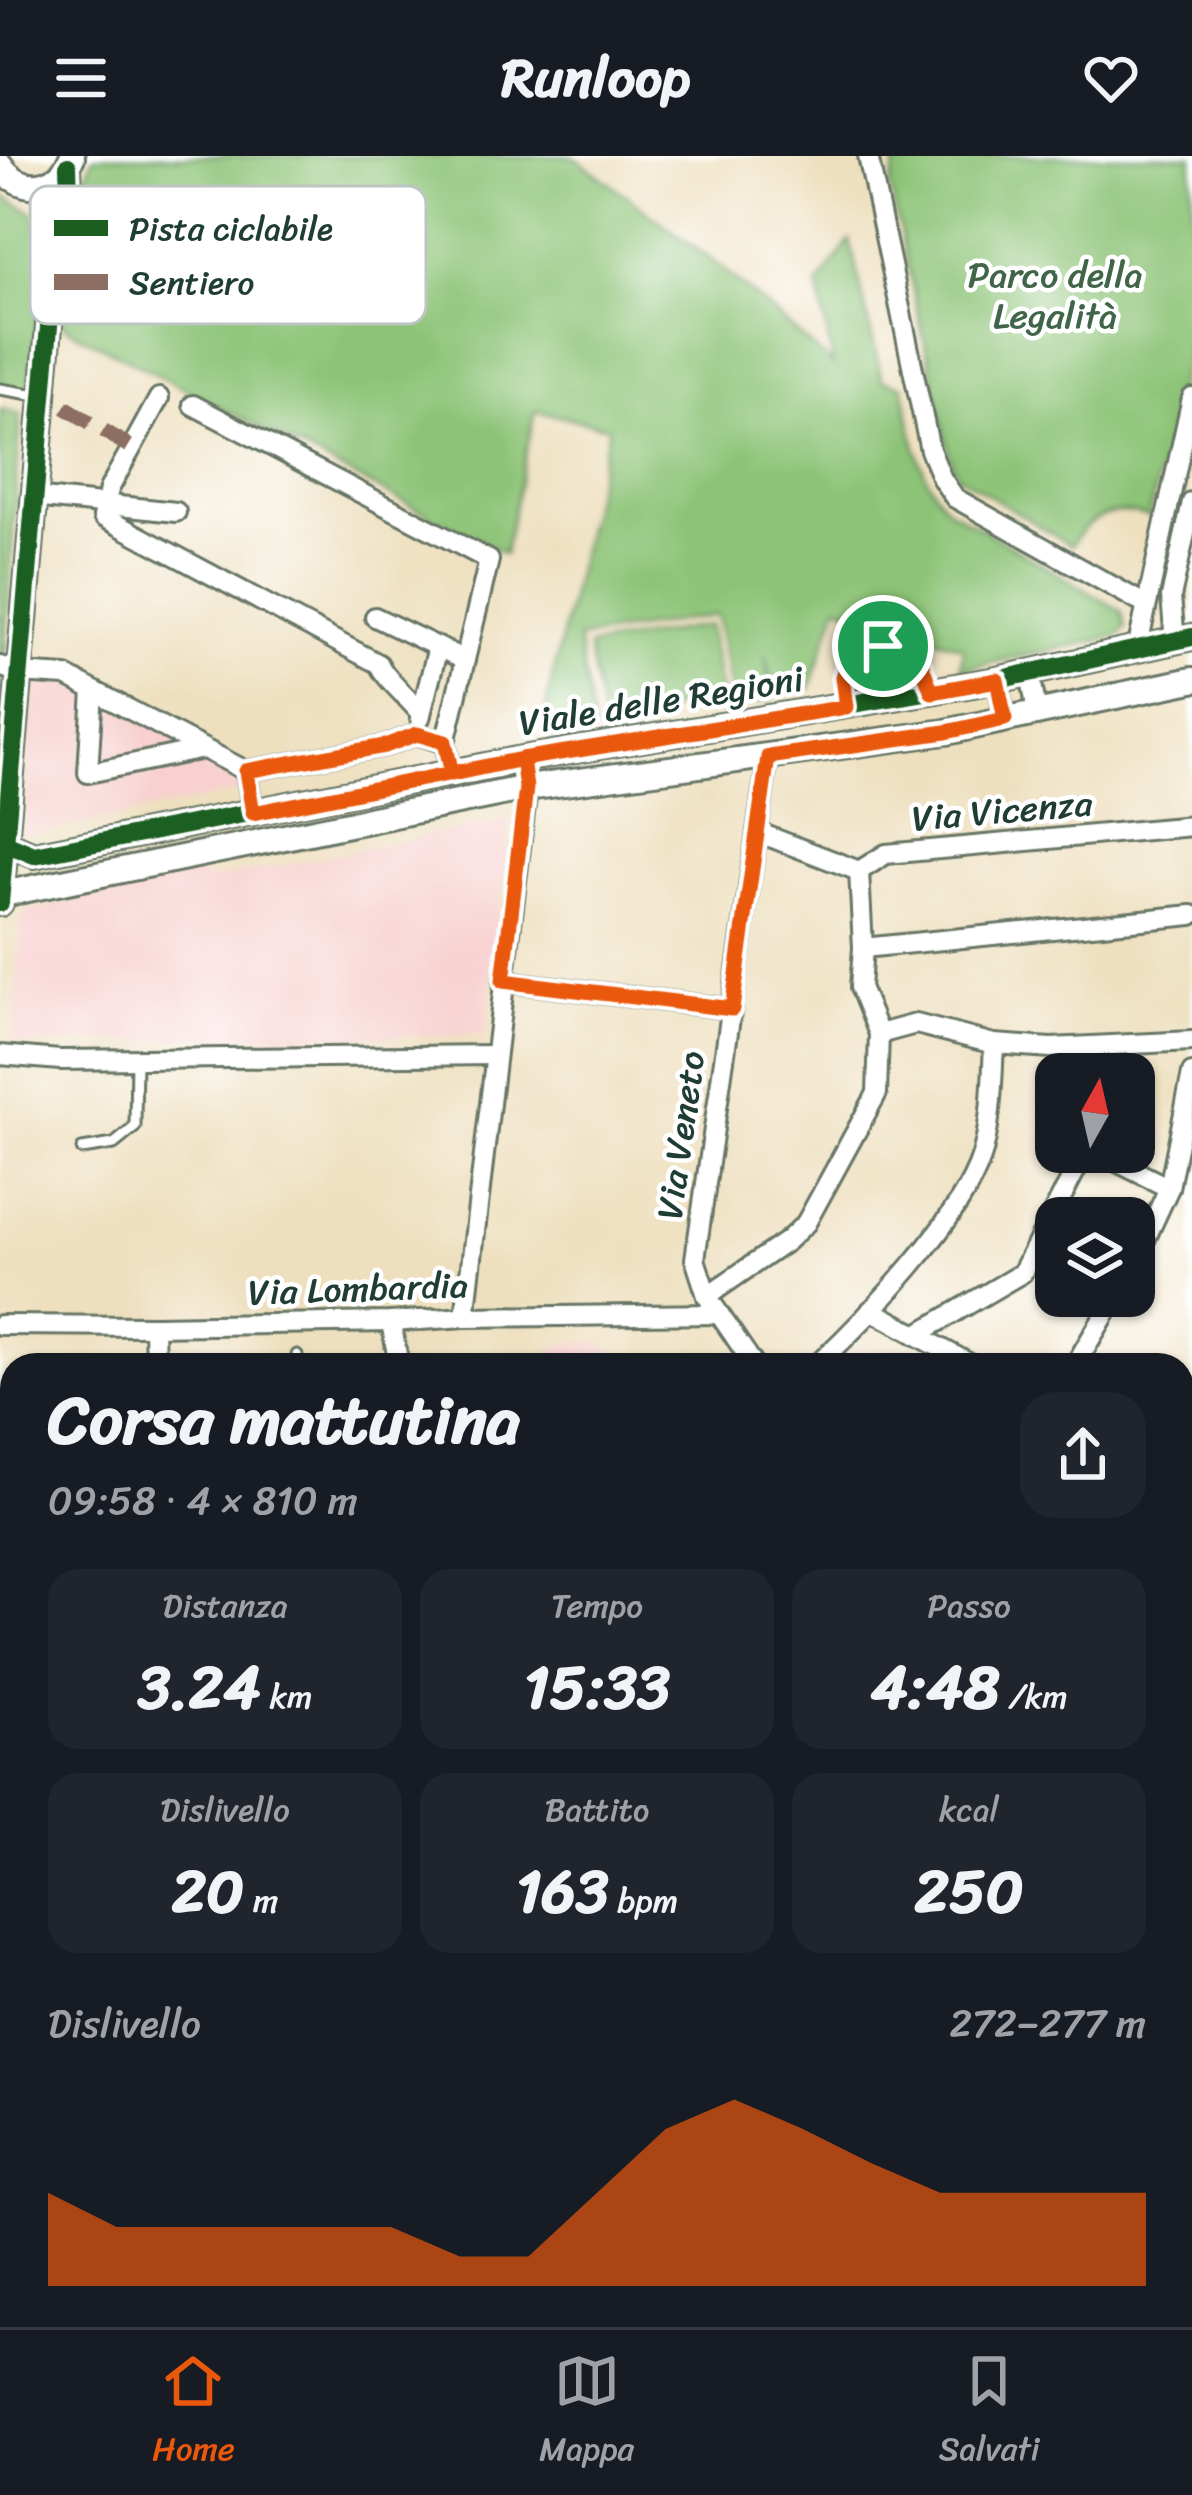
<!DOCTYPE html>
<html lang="it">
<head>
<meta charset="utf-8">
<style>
	body { margin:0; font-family:Sriracha,sans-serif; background:#20242c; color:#f1f3f6; height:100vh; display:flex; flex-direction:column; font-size:45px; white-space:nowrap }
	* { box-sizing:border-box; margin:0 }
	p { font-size:39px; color:#9ea1a6 }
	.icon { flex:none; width:66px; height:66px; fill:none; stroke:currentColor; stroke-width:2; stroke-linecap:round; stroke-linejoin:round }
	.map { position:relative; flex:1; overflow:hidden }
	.drawer { position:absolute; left:0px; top:1197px; width:1194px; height:975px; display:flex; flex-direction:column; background:#171b24; border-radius:36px 36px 0 0; box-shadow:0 3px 9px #0004 }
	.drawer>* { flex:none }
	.needle { width:78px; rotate:8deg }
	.buttons { position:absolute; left:1035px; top:897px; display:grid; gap:24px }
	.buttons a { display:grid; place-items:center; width:120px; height:120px; border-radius:24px; background:#171b24; box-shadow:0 3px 9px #0004; font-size:60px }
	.pin { position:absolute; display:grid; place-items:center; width:102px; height:102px; color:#fff; margin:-51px; border:6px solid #fff; border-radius:50%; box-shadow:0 3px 12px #0007 }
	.round { display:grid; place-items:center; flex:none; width:126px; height:126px; border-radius:36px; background:#20242c }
	.summary { display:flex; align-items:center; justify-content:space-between; height:204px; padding:0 48px }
	h1 { font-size:66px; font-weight:800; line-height:90px }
	.figures { display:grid; grid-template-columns:repeat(3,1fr); gap:18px; height:204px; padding:12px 48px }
	.figures div { display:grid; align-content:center; border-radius:30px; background:#20242c; text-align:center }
	.figures b { font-size:60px; font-weight:800 }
	.figures small { font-size:33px; font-weight:400 }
	.figures p { font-size:33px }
	.chart { height:336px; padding:24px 48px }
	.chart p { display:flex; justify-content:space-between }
	.chart svg { width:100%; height:216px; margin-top:12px; fill:#ea580c; opacity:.7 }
	header { display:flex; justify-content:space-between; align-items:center; height:156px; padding:0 48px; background:#171b24; font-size:54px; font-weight:800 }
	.tabs { display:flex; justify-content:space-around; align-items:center; height:168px; border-top:3px solid #363941; background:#171b24; font-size:33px; color:#9ea1a6 }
	.tabs a { display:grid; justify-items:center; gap:6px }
	.tabs .current { color:#ea580c }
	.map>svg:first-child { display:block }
	.built { fill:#f7d0cf }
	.green { fill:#8cc376; stroke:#568055; stroke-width:3 }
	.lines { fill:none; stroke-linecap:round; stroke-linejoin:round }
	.service-casing { stroke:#677665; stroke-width:15 }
	.minor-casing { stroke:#677665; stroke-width:24 }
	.tertiary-casing { stroke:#677665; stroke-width:30 }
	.service { stroke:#fff; stroke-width:9 }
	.minor { stroke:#fff; stroke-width:18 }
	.tertiary { stroke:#fff; stroke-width:24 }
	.quiet { stroke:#8d6e63; stroke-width:15; stroke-dasharray:30 15; stroke-linecap:butt }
	.cycleway-casing { stroke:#fff; stroke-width:26 }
	.cycleway { stroke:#1b5e20; stroke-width:18 }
	.route-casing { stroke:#fff; stroke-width:24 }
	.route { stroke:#ea580c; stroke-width:15 }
	.labels { text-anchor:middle; stroke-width:9; stroke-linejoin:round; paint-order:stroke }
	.park-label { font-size:36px; fill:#406548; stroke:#fff }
	.street-label { font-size:36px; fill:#1f3d34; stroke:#fff }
	.key { fill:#fff; stroke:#bcc5c2; stroke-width:3 }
	.key-label { font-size:33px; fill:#1f3d34 }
</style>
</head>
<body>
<header><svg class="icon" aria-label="menu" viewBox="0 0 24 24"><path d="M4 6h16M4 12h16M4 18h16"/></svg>Runloop<svg class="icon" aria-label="heart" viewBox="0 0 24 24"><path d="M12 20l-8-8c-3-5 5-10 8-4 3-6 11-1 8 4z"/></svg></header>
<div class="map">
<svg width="1192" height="2171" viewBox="0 0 1192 2171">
	<rect width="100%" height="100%" fill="#fff"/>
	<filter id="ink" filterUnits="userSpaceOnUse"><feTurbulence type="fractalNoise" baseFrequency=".00833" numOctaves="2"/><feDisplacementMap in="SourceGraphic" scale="24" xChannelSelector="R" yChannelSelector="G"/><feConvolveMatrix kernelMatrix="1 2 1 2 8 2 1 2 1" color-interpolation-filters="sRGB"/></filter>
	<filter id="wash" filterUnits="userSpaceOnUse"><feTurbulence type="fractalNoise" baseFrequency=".004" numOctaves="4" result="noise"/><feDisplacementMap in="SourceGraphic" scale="48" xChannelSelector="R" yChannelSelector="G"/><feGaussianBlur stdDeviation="2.7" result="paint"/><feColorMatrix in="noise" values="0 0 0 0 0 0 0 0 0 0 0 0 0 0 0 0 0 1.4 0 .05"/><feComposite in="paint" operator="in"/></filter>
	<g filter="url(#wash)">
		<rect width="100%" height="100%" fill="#eee0bf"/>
		<g class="built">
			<polygon points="36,501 279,628 28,679 23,674"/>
			<polygon points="510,663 486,879 199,882 12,889 22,756 205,713 205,725"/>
			<polygon points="601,1186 627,1209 522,1209 564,1188"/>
		</g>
		<g class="green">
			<path d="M94,0H573L718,109L833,209L818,129L850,84L882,224L903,230C913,273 916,323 950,354L1121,455L1126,471L1119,480L961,513L963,491L838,449L810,533L799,535L797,530L774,534L765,498L773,544L734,551L716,459L578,483L594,576L553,583L542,568L609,271L535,255L504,398L63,170L79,25L87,17Z"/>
			<path d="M898,0H1192V174L1149,361C1116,349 1088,360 1071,390L959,320L952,309L890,30Z"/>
			<polygon points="0,38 34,57 46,80 29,236 0,230"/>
			<polygon points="0,253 21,258 0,565"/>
			<polygon points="709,469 722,544 602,565 588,491"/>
			<polygon points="0,1949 12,1949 12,2107 0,2100"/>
			<polygon points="1182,2101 1192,2108 1192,2171 787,2171 787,2160 1182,2160"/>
		</g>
	</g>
	<g filter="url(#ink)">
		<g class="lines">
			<g class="service-casing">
				<g id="service">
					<polyline points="0,233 43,240"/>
					<polyline points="845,512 910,501"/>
					<polyline points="845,545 842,521 856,482 921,505 930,531"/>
					<polyline points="82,993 114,988 135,971 136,901"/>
					<polyline points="297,1199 297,1209"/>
				</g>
			</g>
			<g class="minor-casing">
				<g id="minor">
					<polyline points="868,0 930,294 942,323 955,342 1146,449"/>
					<path d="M159,242L109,333L103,361L379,508C384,522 410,543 421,558"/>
					<polyline points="193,249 489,404 445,587 452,618"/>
					<polyline points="34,341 176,356"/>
					<polyline points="375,461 465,504"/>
					<polyline points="1175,485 1171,441 1192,346"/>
					<polyline points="1137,494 1192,242"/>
					<polyline points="0,510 19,517 66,520 246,615 253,657"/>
					<polyline points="1030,517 1037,556"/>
					<polyline points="997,524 1005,563"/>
					<polyline points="93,535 88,617 203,593"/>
					<polyline points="420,562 438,491"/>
					<polyline points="246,615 385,590 417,578 445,587"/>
					<polyline points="757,676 859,715 886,698 1192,670"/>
					<polyline points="863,792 1192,759"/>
					<polyline points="503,825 732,853"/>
					<polyline points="879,878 916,868 994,888 1051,892 1192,885"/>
					<polyline points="0,899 60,904 493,899"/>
					<polyline points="1097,996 1169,1032"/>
					<polyline points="1134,1108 1169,1032 1192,917"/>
					<polyline points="707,1140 787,1085 806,1067 877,937 879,878 860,831 863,792 859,715"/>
					<polyline points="871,1154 972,1209"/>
					<polyline points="465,1161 527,632"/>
					<polyline points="391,1166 399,1209"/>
					<polyline points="0,1169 154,1170 391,1166 465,1161 718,1158"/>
					<polyline points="154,1170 155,1209"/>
					<polyline points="916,1179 1022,1117 1085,996"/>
					<polyline points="754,1209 707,1140 695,1103 768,601"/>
					<path d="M817,1209C866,1163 963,1062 982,999C992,963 992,925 994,888"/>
					<polyline points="1075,1209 1116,1140"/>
					<polyline points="1182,1439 1192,1441"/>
					<polyline points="0,1524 12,1524"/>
					<polyline points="1182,1552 1192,1564"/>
					<polyline points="1182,1598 1192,1594"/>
					<polyline points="1182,1652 1192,1661"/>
					<polyline points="0,1669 12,1669"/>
					<polyline points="1182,1783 1192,1780"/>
					<polyline points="0,1920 12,1920"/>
					<polyline points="1182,1999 1192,2008"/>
					<polyline points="0,2122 12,2125"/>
					<polyline points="0,2142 12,2136"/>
					<polyline points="583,2160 583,2171"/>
					<polyline points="763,2160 764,2171"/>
				</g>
			</g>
			<g class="tertiary-casing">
				<g id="tertiary">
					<path d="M0,9C20,39 59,35 72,1"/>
					<polyline points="3,686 34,699 522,603 997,524 1192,481"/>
					<polyline points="3,738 527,632 946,576 1192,524"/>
					<polyline points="0,747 56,88 69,37 68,10"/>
				</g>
			</g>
			<use href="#service" class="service"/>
			<use href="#minor" class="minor"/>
			<use href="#tertiary" class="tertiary"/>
			<polyline class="quiet" points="65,251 132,292"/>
			<g class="cycleway-casing">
				<g id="cycleway">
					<polyline points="3,686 34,699 522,603 997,524 1192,481"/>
					<polyline points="0,747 56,88 69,37 68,10"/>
				</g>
			</g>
			<use href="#cycleway" class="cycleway"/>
		</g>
	</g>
	<g class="lines" filter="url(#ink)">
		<g class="route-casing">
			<polyline id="route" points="883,490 856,482 842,521 846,551 522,603 452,618 445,586 417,578 385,590 246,615 253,657 522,603 526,632 503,825 732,853 768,601 946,576 1005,563 997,524 932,536 920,505 883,490"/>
		</g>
		<use href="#route" class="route"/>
	</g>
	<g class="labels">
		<g class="park-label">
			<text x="1055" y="131">Parco della<tspan x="1055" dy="41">Legalità</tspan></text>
		</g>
		<g class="street-label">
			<text transform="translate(661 544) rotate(-9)" y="13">Viale delle Regioni</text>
			<text transform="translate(1002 654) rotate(-5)" y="13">Via Vicenza</text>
			<text transform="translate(680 979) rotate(-82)" y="13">Via Veneto</text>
			<text transform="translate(358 1132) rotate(-2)" y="13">Via Lombardia</text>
		</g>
	</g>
	<rect x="30" y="30" width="396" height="138" rx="18" class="key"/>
	<rect x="54" y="64" width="54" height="16" fill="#1b5e20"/>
	<rect x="54" y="118" width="54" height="16" fill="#8d6e63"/>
	<g class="key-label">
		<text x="129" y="84">Pista ciclabile</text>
		<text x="129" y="138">Sentiero</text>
	</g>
</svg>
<div class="buttons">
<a><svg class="needle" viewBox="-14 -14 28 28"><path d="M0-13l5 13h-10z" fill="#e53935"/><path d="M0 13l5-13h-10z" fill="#9ea1a6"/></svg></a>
<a><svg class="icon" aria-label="layers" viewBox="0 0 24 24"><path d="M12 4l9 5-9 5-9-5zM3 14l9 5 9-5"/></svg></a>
</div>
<div class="pin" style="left:883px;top:490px;background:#1e9e55"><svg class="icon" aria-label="arrive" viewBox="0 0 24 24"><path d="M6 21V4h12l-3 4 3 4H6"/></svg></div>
<section class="drawer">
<div class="summary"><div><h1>Corsa mattutina</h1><p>09:58 · 4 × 810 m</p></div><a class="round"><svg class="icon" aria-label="share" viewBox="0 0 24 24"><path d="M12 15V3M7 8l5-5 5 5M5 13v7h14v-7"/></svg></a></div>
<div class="figures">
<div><p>Distanza</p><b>3.24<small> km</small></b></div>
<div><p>Tempo</p><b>15:33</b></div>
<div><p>Passo</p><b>4:48<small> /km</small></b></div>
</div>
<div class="figures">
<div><p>Dislivello</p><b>20<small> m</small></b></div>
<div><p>Battito</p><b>163<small> bpm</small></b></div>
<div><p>kcal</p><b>250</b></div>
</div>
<div class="chart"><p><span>Dislivello</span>272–277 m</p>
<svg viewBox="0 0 160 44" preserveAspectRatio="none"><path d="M0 44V25L10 32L20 32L30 32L40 32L50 32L60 38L70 38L80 25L90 12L100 6L110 12L120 19L130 25L140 25L150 25L160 25V44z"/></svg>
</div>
</section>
</div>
<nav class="tabs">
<a class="current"><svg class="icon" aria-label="home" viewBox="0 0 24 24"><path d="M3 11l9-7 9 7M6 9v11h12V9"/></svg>Home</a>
<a><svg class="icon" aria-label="map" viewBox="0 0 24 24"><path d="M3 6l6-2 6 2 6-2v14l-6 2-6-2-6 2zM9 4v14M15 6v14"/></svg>Mappa</a>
<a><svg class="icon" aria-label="saved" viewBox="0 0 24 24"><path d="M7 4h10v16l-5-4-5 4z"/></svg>Salvati</a>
</nav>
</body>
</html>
